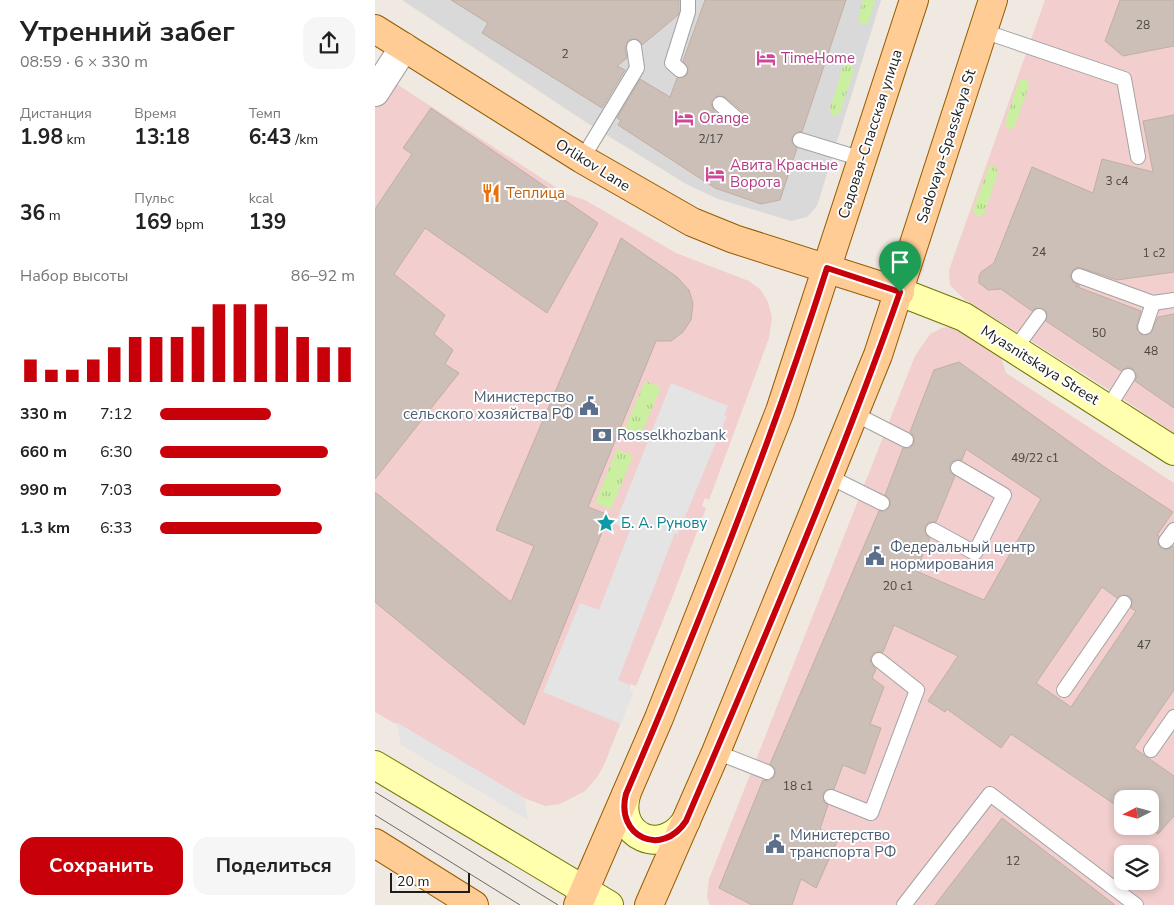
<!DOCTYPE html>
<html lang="ru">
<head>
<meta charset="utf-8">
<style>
	body { margin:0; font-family:"Nunito Sans",sans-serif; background:#f6f6f6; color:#222; height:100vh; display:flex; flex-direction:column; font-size:19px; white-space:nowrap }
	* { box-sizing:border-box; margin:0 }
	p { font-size:16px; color:#767676 }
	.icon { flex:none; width:28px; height:28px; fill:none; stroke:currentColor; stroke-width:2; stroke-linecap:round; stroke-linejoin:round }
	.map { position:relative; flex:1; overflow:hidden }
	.details { display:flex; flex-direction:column; background:#fff; width:375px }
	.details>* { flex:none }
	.needle { width:32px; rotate:264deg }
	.controls { position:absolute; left:739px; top:790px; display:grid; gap:10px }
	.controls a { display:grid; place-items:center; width:45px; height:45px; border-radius:10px; background:#fff; box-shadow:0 2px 8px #0003; font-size:25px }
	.scale { position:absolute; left:15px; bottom:12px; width:80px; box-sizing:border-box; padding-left:5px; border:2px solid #1c1c1c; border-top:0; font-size:14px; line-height:18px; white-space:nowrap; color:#1c1c1c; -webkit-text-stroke:4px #fff; paint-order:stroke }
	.pin { position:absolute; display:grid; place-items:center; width:42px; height:42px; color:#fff; margin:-51px -21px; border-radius:50% 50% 50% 0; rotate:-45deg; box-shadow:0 0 5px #0007 }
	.pin .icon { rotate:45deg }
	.round { display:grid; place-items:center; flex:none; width:52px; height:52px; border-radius:15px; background:#f6f6f6 }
	.summary { display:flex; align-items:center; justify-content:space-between; height:85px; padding:0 20px }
	h1 { font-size:28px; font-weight:700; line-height:38px }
	.metrics { display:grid; grid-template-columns:repeat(3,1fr); gap:8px; height:85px; padding:5px 20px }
	.metrics div { display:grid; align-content:center }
	.metrics b { font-size:21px; font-weight:700 }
	.metrics small { font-size:14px; font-weight:400 }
	.metrics p { font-size:14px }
	.chart { height:140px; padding:10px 20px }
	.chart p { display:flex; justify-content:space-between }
	.chart svg { width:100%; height:90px; margin-top:5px; stroke:#c80009; stroke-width:6 }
	.cta { display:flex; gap:10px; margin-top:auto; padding:10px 20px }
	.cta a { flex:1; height:58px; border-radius:15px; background:#c80009; color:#fff; font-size:20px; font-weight:700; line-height:58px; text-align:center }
	.cta a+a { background:#f6f6f6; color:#222 }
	ul { padding:0 20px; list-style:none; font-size:16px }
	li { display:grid; grid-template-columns:80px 60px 1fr; align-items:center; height:38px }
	li i { height:12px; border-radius:6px; background:#c80009 }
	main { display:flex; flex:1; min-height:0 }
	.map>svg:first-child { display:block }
	.residential { fill:#dad9d9 }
	.commercial { fill:#f2cece; fill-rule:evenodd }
	.grass { fill:url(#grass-tufts) }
	.parking { fill:#e4e4e4 }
	.building { fill:#cbbfb7; stroke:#c2aea2; fill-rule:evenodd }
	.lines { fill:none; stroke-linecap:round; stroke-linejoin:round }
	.lane-casing { stroke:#a3a3a3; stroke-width:16 }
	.street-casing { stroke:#a3a3a3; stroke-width:30 }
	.secondary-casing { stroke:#6f7600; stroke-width:30 }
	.primary-casing { stroke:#945c00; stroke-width:30 }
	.lane { stroke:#fff; stroke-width:14 }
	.street { stroke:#fff; stroke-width:28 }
	.secondary { stroke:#ffffae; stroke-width:28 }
	.primary { stroke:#ffcc95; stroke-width:28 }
	.tram { stroke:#6a6a6a; stroke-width:1 }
	.route-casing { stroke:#fff; stroke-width:10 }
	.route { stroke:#c80009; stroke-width:6 }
	.labels { text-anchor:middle; stroke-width:4; stroke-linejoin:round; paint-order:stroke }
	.number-label { font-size:12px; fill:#484543 }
	.hotel-label { font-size:15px; fill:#b23c85; stroke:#fff; text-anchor:start }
	.street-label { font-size:15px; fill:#1c1c1c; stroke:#fff }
	.food-label { font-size:15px; fill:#c56008; stroke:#fff; text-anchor:start }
	.service-label { font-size:15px; fill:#4e5e75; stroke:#fff; text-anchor:start }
	.culture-label { font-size:15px; fill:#0d838f; stroke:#fff; text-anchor:start }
</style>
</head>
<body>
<main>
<section class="details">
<div class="summary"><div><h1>Утренний забег</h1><p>08:59 · 6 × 330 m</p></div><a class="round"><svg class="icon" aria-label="share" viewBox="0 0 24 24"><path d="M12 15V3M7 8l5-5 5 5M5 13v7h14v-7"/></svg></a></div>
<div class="metrics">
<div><p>Дистанция</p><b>1.98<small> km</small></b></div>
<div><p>Время</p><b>13:18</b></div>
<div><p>Темп</p><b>6:43<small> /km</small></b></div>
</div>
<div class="metrics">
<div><b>36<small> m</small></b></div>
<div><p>Пульс</p><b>169<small> bpm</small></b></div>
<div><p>kcal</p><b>139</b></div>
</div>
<div class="chart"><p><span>Набор высоты</span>86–92 m</p>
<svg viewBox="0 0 160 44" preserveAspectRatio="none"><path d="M5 44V33M15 44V38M25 44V38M35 44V33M45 44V27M55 44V22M65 44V22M75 44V22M85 44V17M95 44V6M105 44V6M115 44V6M125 44V17M135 44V22M145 44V27M155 44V27"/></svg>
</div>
<ul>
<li><b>330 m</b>7:12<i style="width:57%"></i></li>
<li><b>660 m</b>6:30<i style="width:86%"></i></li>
<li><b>990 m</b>7:03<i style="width:62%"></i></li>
<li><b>1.3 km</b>6:33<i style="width:83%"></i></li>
</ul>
<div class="cta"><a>Сохранить</a><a>Поделиться</a></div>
</section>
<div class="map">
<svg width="799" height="905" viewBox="0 0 799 905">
	<defs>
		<pattern id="grass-tufts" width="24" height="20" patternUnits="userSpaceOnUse" patternTransform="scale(1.25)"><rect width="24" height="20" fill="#cbefa1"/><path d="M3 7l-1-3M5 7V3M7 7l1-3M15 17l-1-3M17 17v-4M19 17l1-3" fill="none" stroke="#aecc8a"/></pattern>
	</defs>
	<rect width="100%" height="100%" fill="#efe9e1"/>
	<polygon class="residential" points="27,0 506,0 442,206 432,217 416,221 343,199 311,184 209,121"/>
	<g class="commercial">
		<polygon points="670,0 799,0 799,433 739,393 589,299 575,285 574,270"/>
		<polygon points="0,70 191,194 210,200 301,253 374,281 386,290 393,302 397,318 394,338 334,500 330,498 327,506 331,508 297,598 261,686 256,684 254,690 258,692 229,765 223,776 210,791 185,804 170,806 149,798 0,712"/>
		<path d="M574,327L582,329L626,357L631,373L799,483V905H335L332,897L334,879L540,356L555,334L567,328ZM748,799H775V826H748ZM748,854H775V881H748Z"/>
	</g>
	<g class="grass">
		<polygon points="488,0 500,0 494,21 489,25 483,20"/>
		<polygon points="475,62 479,70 465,113 458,117 455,109 468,66"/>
		<polygon points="652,78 654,85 640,126 633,130 630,123 644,81"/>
		<polygon points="614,166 620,166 623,173 609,214 602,217 598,210"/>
		<polygon points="270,381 286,387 263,442 247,436"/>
		<polygon points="242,449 258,456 236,509 220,503"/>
	</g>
	<g class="parking">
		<polygon points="296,383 353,406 349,415 352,416 303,534 300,533 243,680 255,685 254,690 258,692 246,724 168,692 205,603 224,610 255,530 240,524"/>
		<polygon points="21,722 149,798 153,820 26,745"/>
	</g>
	<g class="building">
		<polygon points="76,0 304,0 304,11 303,15 267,45 262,39 253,40 250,48 252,58 242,66 250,70 227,108 107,33 113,23"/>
		<path d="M330,0H471L427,132H423L417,137V142L422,148L405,200L386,204L340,188L243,125L246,120L242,118L265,79L295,97L302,78L312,75L313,68L308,61ZM342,96L350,97L368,112L371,120L368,125L361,128L357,126L339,111L336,103Z"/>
		<polygon points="745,0 799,0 799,46 748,56 730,41"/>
		<polygon points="56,108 223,223 172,313 50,228 19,274 70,315 59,334 78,350 70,364 84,373 0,479 0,209 37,154 28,148"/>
		<polygon points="799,115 799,272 742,280 703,267 698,270 695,277 698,282 705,286 700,286 766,311 761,328 767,335 776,333 783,317 799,314 799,408 760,381 762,376 758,369 753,367 746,371 671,321 672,313 669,309 661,308 657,311 626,289 613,290 604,283 604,277 606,272 619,263 657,167 718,193 727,159 778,172 768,121"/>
		<polygon points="246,238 302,277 314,290 318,304 316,320 308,332 296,341 281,341 213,507 234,515 149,725 0,602 0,492 136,602 159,546 121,530"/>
		<path d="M584,362L728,466L798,512L782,535L784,536L783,544L786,548L791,550L799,546V690L759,748L799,776V816L783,834L772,826H775V799H748V810L636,734L626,748L572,709L570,712L553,701L583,656L519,625L508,652H500L495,658L496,664L501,669L497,678L509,687L495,724L506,728L490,774L468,765L459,789L451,790L448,794L449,802L453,805L445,829L464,837L441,888L426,879L417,905H377L344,888L388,780L394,781L400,776L401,770L395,764L504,511H511L515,506V499L510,495L528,448H535L539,444V436L535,432L559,370ZM591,449L666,499L609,600L541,571L555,538L550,534V526L554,522H561L580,476L575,472V464L579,460H587ZM727,587L742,598L746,595L754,596L757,600L756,608L761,611L696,707L661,683Z"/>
		<polygon points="627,818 740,905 560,905"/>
	</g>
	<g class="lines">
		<g class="lane-casing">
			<g id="lane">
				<polyline points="608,31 749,79 763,157"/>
				<polyline points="305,70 297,63 313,12 313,0"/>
				<polyline points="345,104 362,119"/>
				<polyline points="425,140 487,159"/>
				<polyline points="207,159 262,68 259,47"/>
				<polyline points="704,276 778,303 799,300"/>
				<polyline points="770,327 778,303"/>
				<polyline points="640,349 664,316"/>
				<polyline points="733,408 753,376"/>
				<polyline points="480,414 531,440"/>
				<polyline points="455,477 507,503"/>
				<polyline points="558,530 600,553 629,495 583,468"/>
				<polyline points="791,541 799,530"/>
				<polyline points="689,690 749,603"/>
				<polyline points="776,750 799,717"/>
				<polyline points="341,752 392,772"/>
				<polyline points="456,797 496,813 542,690 504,660"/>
				<polyline points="529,905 615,794 761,905"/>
			</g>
		</g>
		<g class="street-casing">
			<polyline id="street" points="0,92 29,47"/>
		</g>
		<g class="secondary-casing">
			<g id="secondary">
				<polyline points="525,292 589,317 799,451"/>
				<polyline points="0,765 234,905"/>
				<path d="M251,795C240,837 287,857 311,821"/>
			</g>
		</g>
		<g class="primary-casing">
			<g id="primary">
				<polyline points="0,29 207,159 317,222 359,239 525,292"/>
				<polyline points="0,843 99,905"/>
				<polyline points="203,905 284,718 405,411 539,0"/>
				<polyline points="274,905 341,752 503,355 618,0"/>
			</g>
		</g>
		<use href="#lane" class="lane"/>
		<use href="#street" class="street"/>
		<use href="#secondary" class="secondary"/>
		<use href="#primary" class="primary"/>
		<g class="tram">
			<polyline points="0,792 183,905"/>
			<polyline points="0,815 145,905"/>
		</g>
	</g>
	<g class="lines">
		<g class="route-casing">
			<path id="route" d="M452,268L525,292C462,471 386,646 311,821C287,858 240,837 251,794C325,622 395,447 452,268Z"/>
		</g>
		<use href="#route" class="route"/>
	</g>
	<defs>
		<g id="hotel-bare" transform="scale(1.5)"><path d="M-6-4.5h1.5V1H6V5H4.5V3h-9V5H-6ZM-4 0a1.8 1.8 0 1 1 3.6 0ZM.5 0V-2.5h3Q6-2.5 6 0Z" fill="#d1479c" stroke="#fff" stroke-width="2.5" paint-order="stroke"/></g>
		<g id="restaurant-bare" transform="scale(1.5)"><path d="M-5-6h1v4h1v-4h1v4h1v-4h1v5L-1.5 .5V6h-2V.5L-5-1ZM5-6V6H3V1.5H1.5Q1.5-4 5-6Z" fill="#e8710a" stroke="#fff" stroke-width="2.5" paint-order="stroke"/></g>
		<g id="civic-bare" transform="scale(1.5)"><path d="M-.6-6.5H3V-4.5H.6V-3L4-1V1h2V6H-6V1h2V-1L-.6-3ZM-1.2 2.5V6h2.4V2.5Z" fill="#5c6f8a" stroke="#fff" stroke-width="2.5" paint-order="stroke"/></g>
		<g id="bank-bare" transform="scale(1.5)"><path d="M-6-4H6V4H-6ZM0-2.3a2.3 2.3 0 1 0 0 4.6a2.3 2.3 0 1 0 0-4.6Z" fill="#5c6f8a" stroke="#fff" stroke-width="2.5" paint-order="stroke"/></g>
		<g id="sight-bare" transform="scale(1.5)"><path d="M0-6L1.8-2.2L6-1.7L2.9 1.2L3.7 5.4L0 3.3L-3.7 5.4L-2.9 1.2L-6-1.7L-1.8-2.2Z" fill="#0f9aa8" stroke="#fff" stroke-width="2.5" paint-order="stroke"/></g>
	</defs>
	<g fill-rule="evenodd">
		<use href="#hotel-bare" x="391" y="58"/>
		<use href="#hotel-bare" x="309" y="118"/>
		<use href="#hotel-bare" x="340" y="174"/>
		<use href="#restaurant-bare" x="116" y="193"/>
		<use href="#civic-bare" x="214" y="406"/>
		<use href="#bank-bare" x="227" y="435"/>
		<use href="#sight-bare" x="231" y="523"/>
		<use href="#civic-bare" x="500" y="556"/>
		<use href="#civic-bare" x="400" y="844"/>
	</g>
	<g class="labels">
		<g class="number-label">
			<text x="768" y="29">28</text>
			<text x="190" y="58">2</text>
			<text x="336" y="143">2/17</text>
			<text x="742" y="185">3 с4</text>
			<text x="664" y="256">24</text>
			<text x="779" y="257">1 с2</text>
			<text x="724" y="337">50</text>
			<text x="776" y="355">48</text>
			<text x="660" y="462">49/22 с1</text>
			<text x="523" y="590">20 с1</text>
			<text x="769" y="649">47</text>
			<text x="423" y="790">18 с1</text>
			<text x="638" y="865">12</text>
		</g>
		<g class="hotel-label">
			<text x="406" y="63">TimeHome</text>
			<text x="324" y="123">Orange</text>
			<text x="355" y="170">Авита Красные<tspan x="355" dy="17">Ворота</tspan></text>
		</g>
		<g class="street-label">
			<text transform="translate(495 134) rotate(-72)" y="5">Садовая-Спасская улица</text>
			<text transform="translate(571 146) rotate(-72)" y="5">Sadovaya-Spasskaya St</text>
			<text transform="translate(218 165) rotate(32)" y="5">Orlikov Lane</text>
			<text transform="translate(665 365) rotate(32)" y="5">Myasnitskaya Street</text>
		</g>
		<g class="food-label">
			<text x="131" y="198">Теплица</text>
		</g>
		<g class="service-label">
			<text x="199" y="402" text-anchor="end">Министерство<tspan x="199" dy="17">сельского хозяйства РФ</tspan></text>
			<text x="242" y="440">Rosselkhozbank</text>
			<text x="515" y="552">Федеральный центр<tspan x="515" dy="17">нормирования</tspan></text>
			<text x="415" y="840">Министерство<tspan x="415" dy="17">транспорта РФ</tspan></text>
		</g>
		<g class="culture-label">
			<text x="246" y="528">Б. А. Рунову</text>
		</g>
	</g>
</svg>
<div class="controls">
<a><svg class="needle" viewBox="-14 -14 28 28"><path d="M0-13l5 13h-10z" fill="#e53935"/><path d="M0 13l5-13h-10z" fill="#767676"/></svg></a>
<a><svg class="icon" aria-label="layers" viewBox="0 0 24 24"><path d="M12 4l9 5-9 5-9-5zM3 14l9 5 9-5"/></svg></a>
</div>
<div class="scale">20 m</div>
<div class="pin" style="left:525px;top:292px;background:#1e9e55"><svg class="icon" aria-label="arrive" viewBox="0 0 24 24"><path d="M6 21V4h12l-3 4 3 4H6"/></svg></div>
</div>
</main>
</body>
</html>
